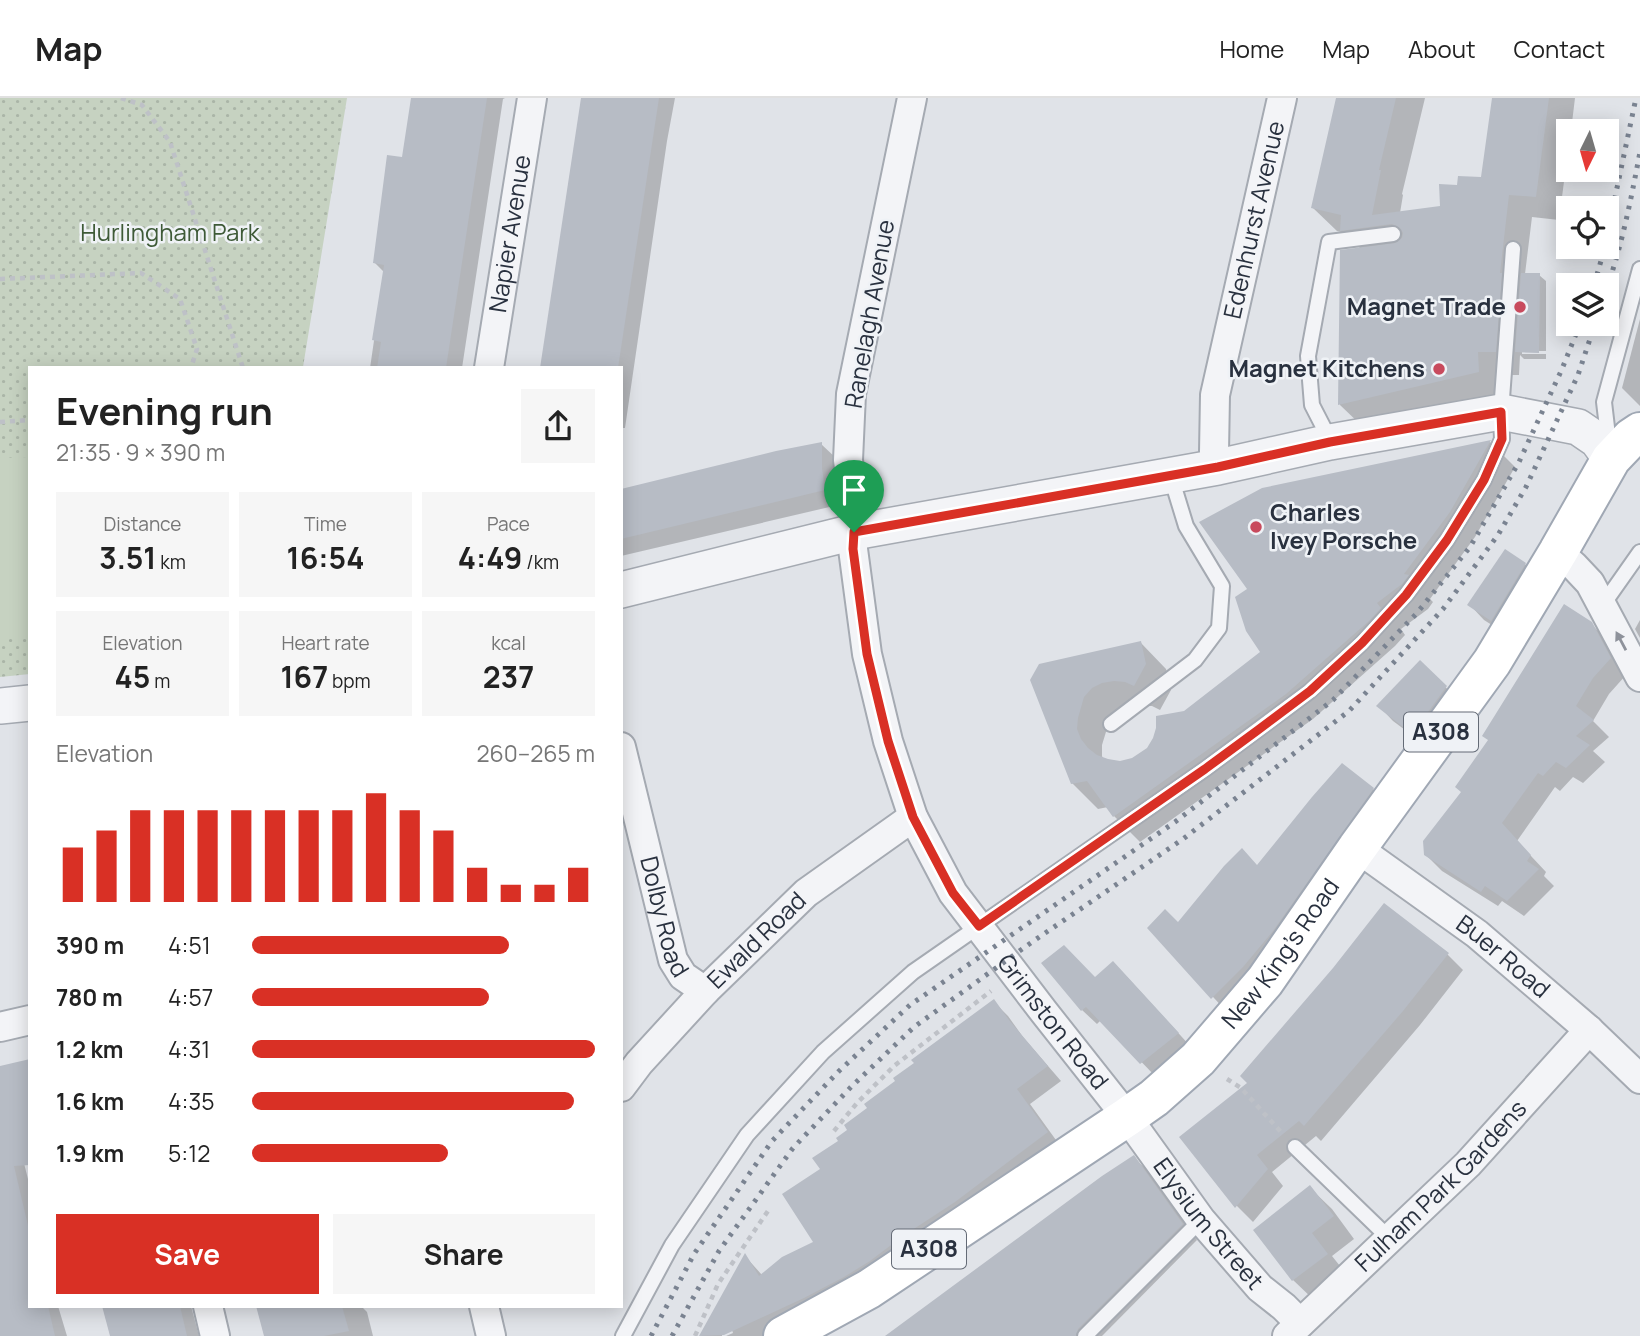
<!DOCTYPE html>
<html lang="en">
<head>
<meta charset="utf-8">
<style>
	body { margin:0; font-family:Manrope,sans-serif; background:#f6f6f6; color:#222; height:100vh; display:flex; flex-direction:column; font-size:26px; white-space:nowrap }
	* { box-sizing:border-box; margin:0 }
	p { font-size:23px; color:#767676 }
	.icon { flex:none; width:38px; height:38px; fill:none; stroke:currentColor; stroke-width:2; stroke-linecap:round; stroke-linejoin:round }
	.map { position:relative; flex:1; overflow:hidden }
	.sheet { position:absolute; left:28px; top:268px; width:595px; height:942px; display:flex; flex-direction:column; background:#fff; border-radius:0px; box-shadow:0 4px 18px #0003 }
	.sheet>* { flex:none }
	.needle { width:46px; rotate:185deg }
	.tools { position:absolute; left:1556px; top:21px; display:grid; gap:14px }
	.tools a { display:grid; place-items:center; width:63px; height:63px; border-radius:0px; background:#fff; box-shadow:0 4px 18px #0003; font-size:35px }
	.pin { position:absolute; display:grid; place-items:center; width:60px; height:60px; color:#fff; margin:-72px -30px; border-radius:50% 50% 50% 0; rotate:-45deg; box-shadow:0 0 7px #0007 }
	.pin .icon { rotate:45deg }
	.round { display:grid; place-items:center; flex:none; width:74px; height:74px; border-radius:0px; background:#f6f6f6 }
	.head { display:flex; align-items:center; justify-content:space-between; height:119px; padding:0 28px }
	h1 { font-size:38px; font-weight:700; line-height:52px }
	.stats { display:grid; grid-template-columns:repeat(3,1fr); gap:10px; height:119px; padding:7px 28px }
	.stats div { display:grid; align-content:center; border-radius:0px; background:#f6f6f6; text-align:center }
	.stats b { font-size:30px; font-weight:700 }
	.stats small { font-size:19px; font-weight:400 }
	.stats p { font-size:19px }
	.chart { height:196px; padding:14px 28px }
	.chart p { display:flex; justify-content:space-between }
	.chart svg { width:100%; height:126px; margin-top:7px; stroke:#d93025; stroke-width:6 }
	.button { display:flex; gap:14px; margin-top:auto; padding:14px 28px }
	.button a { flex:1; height:80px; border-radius:0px; background:#d93025; color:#fff; font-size:28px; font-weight:700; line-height:80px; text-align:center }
	.button a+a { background:#f6f6f6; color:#222 }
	ul { padding:0 28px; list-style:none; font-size:23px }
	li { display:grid; grid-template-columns:112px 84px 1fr; align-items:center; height:52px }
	li i { height:18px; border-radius:9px; background:#d93025 }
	header { display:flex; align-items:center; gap:42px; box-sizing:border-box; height:98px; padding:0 35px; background:#fff; border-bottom:2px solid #e0e0e0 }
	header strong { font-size:33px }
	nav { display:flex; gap:38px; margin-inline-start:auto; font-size:24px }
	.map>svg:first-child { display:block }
	.green { fill:url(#green-dots) }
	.pitch { fill:#c6d2c1 }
	.shadow { fill:#0003 }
	.building { fill:#b7bcc5 }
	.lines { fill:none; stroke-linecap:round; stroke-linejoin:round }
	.service-casing { stroke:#a5aab2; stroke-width:18 }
	.minor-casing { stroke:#a5aab2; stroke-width:32 }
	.tertiary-casing { stroke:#a5aab2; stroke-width:38 }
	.primary-casing { stroke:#a0a8b4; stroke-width:42 }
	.path { stroke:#bec1c7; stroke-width:4.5; stroke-dasharray:5 5; stroke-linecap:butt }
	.service { stroke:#f3f4f7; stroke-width:14 }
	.minor { stroke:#f3f4f7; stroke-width:28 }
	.tertiary { stroke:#f3f4f7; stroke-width:35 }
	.primary { stroke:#fff; stroke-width:38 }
	.rail { stroke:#7a8391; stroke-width:5; stroke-dasharray:3.5 7; stroke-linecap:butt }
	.oneway { fill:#8e929b }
	.route-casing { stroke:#fff; stroke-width:14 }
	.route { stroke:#d93025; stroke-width:9 }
	.poi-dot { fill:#c84a5d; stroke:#eff2f6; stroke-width:2.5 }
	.labels { text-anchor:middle; stroke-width:5; stroke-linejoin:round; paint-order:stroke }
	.shield { fill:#eff2f6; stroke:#646b76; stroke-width:2 }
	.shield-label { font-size:23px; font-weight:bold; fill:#29313f }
	.street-label { font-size:24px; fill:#29313f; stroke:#eff2f6 }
	.park-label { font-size:24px; fill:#3e5a37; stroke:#eff2f6 }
	.poi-label { font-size:24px; font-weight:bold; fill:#29313f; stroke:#eff2f6; text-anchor:end }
</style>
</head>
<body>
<header>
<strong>Map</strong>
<nav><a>Home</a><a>Map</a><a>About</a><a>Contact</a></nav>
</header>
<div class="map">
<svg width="1640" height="1238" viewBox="0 0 1640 1238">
	<defs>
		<pattern id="green-dots" width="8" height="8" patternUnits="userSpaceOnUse" patternTransform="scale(1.75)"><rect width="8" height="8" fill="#c6d2c1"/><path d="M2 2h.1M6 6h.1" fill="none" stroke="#aab5a7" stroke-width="1.8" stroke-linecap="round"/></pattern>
	</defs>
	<rect width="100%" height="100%" fill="#e0e3e8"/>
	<polygon class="green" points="0,0 347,0 303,269 30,270 30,576 0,579"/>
	<polygon class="pitch" points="30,359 30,541 0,541 0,360"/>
	<g class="shadow">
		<polygon points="413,0 505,0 503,1 462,270 370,270 384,174 375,165 404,61"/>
		<polygon points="583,0 675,0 667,43 625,330 621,330 621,270 541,270"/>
		<polygon points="1338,0 1425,0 1402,96 1403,97 1400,115 1442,109 1459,89 1482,81 1493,0 1575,0 1571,33 1568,33 1568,53 1559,122 1532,119 1525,176 1539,177 1546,183 1546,253 1522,253 1522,256 1546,256 1546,261 1524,261 1520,257 1519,277 1501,277 1501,297 1364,330 1340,307 1342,154 1361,151 1345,135 1337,133 1313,110"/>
		<polygon points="1640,221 1640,308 1622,290"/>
		<polygon points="1490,344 1515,369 1475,439 1430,501 1433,504 1428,511 1401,531 1405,537 1395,548 1313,621 1140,744 1114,718 1108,709 1098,711 1072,685 1032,582 1141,545 1166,571 1171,592 1160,612 1152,608 1141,608 1109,624 1102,647 1102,658 1103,661 1121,664 1133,662 1148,651 1185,615 1262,554 1250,492 1263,392"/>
		<polygon points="821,346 836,360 835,386 838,407 621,458 621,392"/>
		<polygon points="1525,466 1539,481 1506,536 1484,522 1470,507"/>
		<polygon points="1640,522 1640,540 1635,531"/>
		<polygon points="1591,526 1608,543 1626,577 1609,596 1593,623 1609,639 1593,653 1605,664 1583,685 1573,679 1560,693 1555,689 1517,743 1546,774 1544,778 1554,788 1524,818 1502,803 1498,808 1442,773 1425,756"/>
		<polygon points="1420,565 1461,604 1428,649 1393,623 1379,608"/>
		<polygon points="1373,691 1387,705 1227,914 1149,830 1178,827 1258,768"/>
		<polygon points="1447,856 1463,872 1420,927 1321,1043 1316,1038 1272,1074 1283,1088 1253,1124 1237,1108 1181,1039 1250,985"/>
		<polygon points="1127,879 1192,950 1156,979 1101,922 1097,926 1082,912 1095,881"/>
		<polygon points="993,903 1008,918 1023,939 1061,983 1030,1006 1061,1049 767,1238 726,1238 733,1235 732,1232 722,1236 722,1238 701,1238 745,1158 762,1177 816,1145 822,1072 840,1043 869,1011 897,984"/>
		<polygon points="0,970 30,1089 30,1208 58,1208 67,1238 0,1238"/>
		<polygon points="1133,1059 1149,1074 1197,1142 1102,1238 888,1238"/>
		<polygon points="1310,1090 1332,1111 1354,1141 1332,1158 1348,1178 1315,1203 1293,1182"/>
		<polygon points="104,1208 191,1208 199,1238 112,1238"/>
		<polygon points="259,1208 361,1208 367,1214 373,1238 266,1238"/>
	</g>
	<g class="building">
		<polygon points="411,0 487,0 446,270 377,270 381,244 372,242 384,167 373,165 387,57 402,59"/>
		<polygon points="581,0 659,0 618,270 540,270"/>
		<polygon points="1336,0 1396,0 1379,72 1381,72 1372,117 1440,108 1439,86 1457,87 1458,78 1481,79 1492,0 1549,0 1536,99 1509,97 1500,175 1502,175 1496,254 1478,254 1479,274 1338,307 1340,152 1395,145 1402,140 1403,135 1400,130 1392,126 1340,133 1341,117 1311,110"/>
		<polygon points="1521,175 1540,175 1539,255 1515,254"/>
		<polygon points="1491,342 1450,414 1404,476 1409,477 1402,486 1377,505 1381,510 1369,523 1286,596 1113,719 1087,683 1071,686 1030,582 1039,566 1141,543 1146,566 1134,588 1125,584 1114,583 1102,585 1092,590 1084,599 1078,620 1077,631 1081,641 1088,650 1097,657 1108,661 1120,663 1132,660 1147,650 1153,640 1156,630 1156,618 1184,613 1260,554 1246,533 1235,499 1247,491 1199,424 1262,390"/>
		<polygon points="822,344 822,370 825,392 621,441 621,391 776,353"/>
		<polygon points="1505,451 1526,465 1491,523 1467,507"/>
		<polygon points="1564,506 1592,524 1611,560 1593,580 1576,608 1594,622 1576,638 1590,647 1566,670 1556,664 1543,678 1538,675 1502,725 1531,757 1527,763 1539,771 1507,803 1485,788 1481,794 1424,757 1423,743 1461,694 1455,689 1488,642 1482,638"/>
		<polygon points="1420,562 1447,588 1412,636 1376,608"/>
		<polygon points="1342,665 1374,690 1273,833 1243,869 1211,901 1147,830 1165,811 1178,824 1224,768 1242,750 1257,767 1312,699"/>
		<polygon points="1384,805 1449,855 1403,913 1304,1028 1299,1023 1257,1057 1268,1071 1235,1110 1179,1039 1247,985 1240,978 1333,870"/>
		<polygon points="1064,847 1095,879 1113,863 1179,935 1140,966 1086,909 1081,913 1041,865"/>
		<polygon points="994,901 1009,922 1048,968 1017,991 1048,1034 955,1104 903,1138 870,1163 844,1179 804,1200 724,1237 699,1238 745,1155 759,1178 782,1159 813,1144 782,1096 820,1071 812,1060 838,1043 836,1040 847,1032 844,1027 867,1010 864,1006 895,983 893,980 914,965 911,962"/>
		<polygon points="30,961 30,1067 14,1068 30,1136 30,1208 48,1208 55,1238 0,1238 0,968"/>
		<polygon points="1134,1057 1183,1126 1078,1231 1076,1238 885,1238 1102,1078"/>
		<polygon points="1310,1087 1334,1118 1312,1135 1328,1156 1292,1183 1253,1132"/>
		<polygon points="102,1208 180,1208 187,1238 110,1238"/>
		<polygon points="256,1208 342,1208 349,1233 324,1238 264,1238"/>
	</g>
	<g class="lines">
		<g class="service-casing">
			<g id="service">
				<polyline points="1330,342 1312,307 1308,258 1329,144 1393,136"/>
				<polyline points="1609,346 1604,304 1640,171"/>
				<polyline points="1602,508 1640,454"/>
				<polyline points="1111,626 1195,562 1219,530 1222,488 1186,428 1171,379"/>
				<polyline points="1295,1049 1390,1141"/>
				<polyline points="623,1238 672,1147 747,1037 823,954 913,874 1205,671 1310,593 1362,545 1406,497 1447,442 1484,382 1502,341 1501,314 1513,151"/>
				<polyline points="1085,1238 1201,1122"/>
			</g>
		</g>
		<g class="minor-casing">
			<g id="minor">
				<path id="s1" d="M912,0L851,296L848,362L854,408L853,451L867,556L888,643L913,719L953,795L1044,914L1127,1019L1201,1122L1260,1190L1284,1209L1300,1225"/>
				<path id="s2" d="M489,270L532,0"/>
				<path id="s3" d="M1218,369L1214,354L1215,297L1282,0"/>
				<polyline points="1558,454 1574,468 1590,485 1640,579"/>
				<path id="s4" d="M621,649L673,862L683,878L705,893"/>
				<path id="s5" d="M1357,750L1477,836L1589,932L1640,981"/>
				<polyline points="0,929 30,922"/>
				<path id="s6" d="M621,989L639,965L705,893L806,795L913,719"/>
				<polyline points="208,1208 215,1238"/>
				<polyline points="484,1208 491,1238"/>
				<path id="s7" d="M1287,1238L1468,1066L1589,932"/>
			</g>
		</g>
		<g class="tertiary-casing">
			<g id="tertiary">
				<polyline points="621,492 854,434 1218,369 1330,344 1501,314 1578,329 1597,342 1611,361"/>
				<polyline points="0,608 30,605"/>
			</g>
		</g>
		<g class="primary-casing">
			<g id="primary">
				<path id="s8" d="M783,1238L869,1191L1127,1019L1154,1000L1198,961L1265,883L1357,750L1492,564L1558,454L1611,361L1631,340L1640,334"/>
			</g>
		</g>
		<g class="path">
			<polyline points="121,0 142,7 170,44 243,270"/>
			<polyline points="0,181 141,175 180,201 197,251 191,270"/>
			<polyline points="0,324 30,322"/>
			<polyline points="1227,981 1241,990 1281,1034"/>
			<polyline points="834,1033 857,1005 894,968 991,893"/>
			<polyline points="695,1238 718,1186 770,1110"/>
		</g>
		<use href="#service" class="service"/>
		<use href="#minor" class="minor"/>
		<use href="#tertiary" class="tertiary"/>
		<use href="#primary" class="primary"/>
		<g class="rail">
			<polyline points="1606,142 1636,0"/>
			<polyline points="1594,187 1605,149"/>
			<path d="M1606,192C1622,148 1631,101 1640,54"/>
			<polyline points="651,1238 694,1156 772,1043 839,973 910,907 1175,724 1333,602 1417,515 1470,449 1519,364 1562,271 1580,226"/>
			<polyline points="672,1238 719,1153 793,1050 851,989 914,929 1032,844 1183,741 1349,613 1443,511 1498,437 1526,389 1578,277 1595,226"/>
		</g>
	</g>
	<defs><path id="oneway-solid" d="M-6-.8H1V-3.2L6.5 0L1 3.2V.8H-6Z" transform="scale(1.75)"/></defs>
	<use class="oneway" href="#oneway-solid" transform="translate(1621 543) rotate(-118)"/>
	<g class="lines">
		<g class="route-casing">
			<polygon id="route" points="1501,314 1502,341 1484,382 1447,442 1406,497 1362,545 1310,593 1258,632 1205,671 979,828 953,795 913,719 888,643 867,556 853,451 854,434 1218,369 1330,344"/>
		</g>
		<use href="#route" class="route"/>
	</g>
	<g class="poi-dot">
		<circle cx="1520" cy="209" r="7"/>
		<circle cx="1439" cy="271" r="7"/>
		<circle cx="1256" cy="429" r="7"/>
	</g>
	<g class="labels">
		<g class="shield">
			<rect x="1404" y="614.5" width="74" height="39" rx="5"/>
			<rect x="892" y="1131.5" width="74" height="39" rx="5"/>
		</g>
		<g class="shield-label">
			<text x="1441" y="642">A308</text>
			<text x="929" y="1159">A308</text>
		</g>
		<g class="street-label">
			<text dy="8" stroke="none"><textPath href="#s3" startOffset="252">Edenhurst Avenue</textPath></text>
			<text dy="8" stroke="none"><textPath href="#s2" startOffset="136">Napier Avenue</textPath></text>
			<text transform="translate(870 216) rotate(-80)" y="8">Ranelagh Avenue</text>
			<text dy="8" stroke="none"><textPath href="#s4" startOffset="175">Dolby Road</textPath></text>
			<text dy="8" stroke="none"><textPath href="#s6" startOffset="200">Ewald Road</textPath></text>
			<text dy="8" stroke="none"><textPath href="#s8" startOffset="634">New King's Road</textPath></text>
			<text dy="8" stroke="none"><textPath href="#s5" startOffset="182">Buer Road</textPath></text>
			<text dy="8" stroke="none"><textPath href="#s1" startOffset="982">Grimston Road</textPath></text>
			<text dy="8" stroke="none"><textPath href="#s7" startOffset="215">Fulham Park Gardens</textPath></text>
			<text dy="8" stroke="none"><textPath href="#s1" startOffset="1237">Elysium Street</textPath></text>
		</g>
		<g class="park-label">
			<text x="170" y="143">Hurlingham Park</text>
		</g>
		<g class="poi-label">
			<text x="1506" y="217">Magnet Trade</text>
			<text x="1425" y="279">Magnet Kitchens</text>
			<text x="1270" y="423" text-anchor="start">Charles<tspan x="1270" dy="28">Ivey Porsche</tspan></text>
		</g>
	</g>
</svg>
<div class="tools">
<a><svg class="needle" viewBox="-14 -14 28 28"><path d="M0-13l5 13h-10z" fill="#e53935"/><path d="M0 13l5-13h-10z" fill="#767676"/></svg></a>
<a><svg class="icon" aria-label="locate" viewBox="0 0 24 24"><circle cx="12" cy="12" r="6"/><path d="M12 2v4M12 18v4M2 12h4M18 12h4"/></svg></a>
<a><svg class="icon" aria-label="layers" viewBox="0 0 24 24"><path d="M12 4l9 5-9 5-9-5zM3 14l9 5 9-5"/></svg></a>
</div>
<div class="pin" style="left:854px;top:434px;background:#1e9e55"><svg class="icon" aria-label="arrive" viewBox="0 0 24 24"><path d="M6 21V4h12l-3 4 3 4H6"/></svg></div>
<section class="sheet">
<div class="head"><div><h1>Evening run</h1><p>21:35 · 9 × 390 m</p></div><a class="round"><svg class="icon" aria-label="share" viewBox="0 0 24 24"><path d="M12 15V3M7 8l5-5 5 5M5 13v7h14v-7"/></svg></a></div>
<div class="stats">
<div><p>Distance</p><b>3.51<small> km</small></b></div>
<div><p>Time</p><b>16:54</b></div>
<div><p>Pace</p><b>4:49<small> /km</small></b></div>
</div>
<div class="stats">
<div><p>Elevation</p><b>45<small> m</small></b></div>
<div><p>Heart rate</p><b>167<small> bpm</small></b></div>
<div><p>kcal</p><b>237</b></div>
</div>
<div class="chart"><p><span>Elevation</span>260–265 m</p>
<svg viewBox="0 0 160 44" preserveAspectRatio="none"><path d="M5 44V25M15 44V19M25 44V12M35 44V12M45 44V12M55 44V12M65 44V12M75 44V12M85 44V12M95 44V6M105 44V12M115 44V19M125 44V32M135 44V38M145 44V38M155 44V32"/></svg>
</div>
<ul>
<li><b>390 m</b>4:51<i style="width:75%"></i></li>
<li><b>780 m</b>4:57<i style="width:69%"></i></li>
<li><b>1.2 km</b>4:31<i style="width:100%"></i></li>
<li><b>1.6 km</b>4:35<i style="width:94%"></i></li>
<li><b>1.9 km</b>5:12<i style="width:57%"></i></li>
</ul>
<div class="button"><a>Save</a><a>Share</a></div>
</section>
</div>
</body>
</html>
